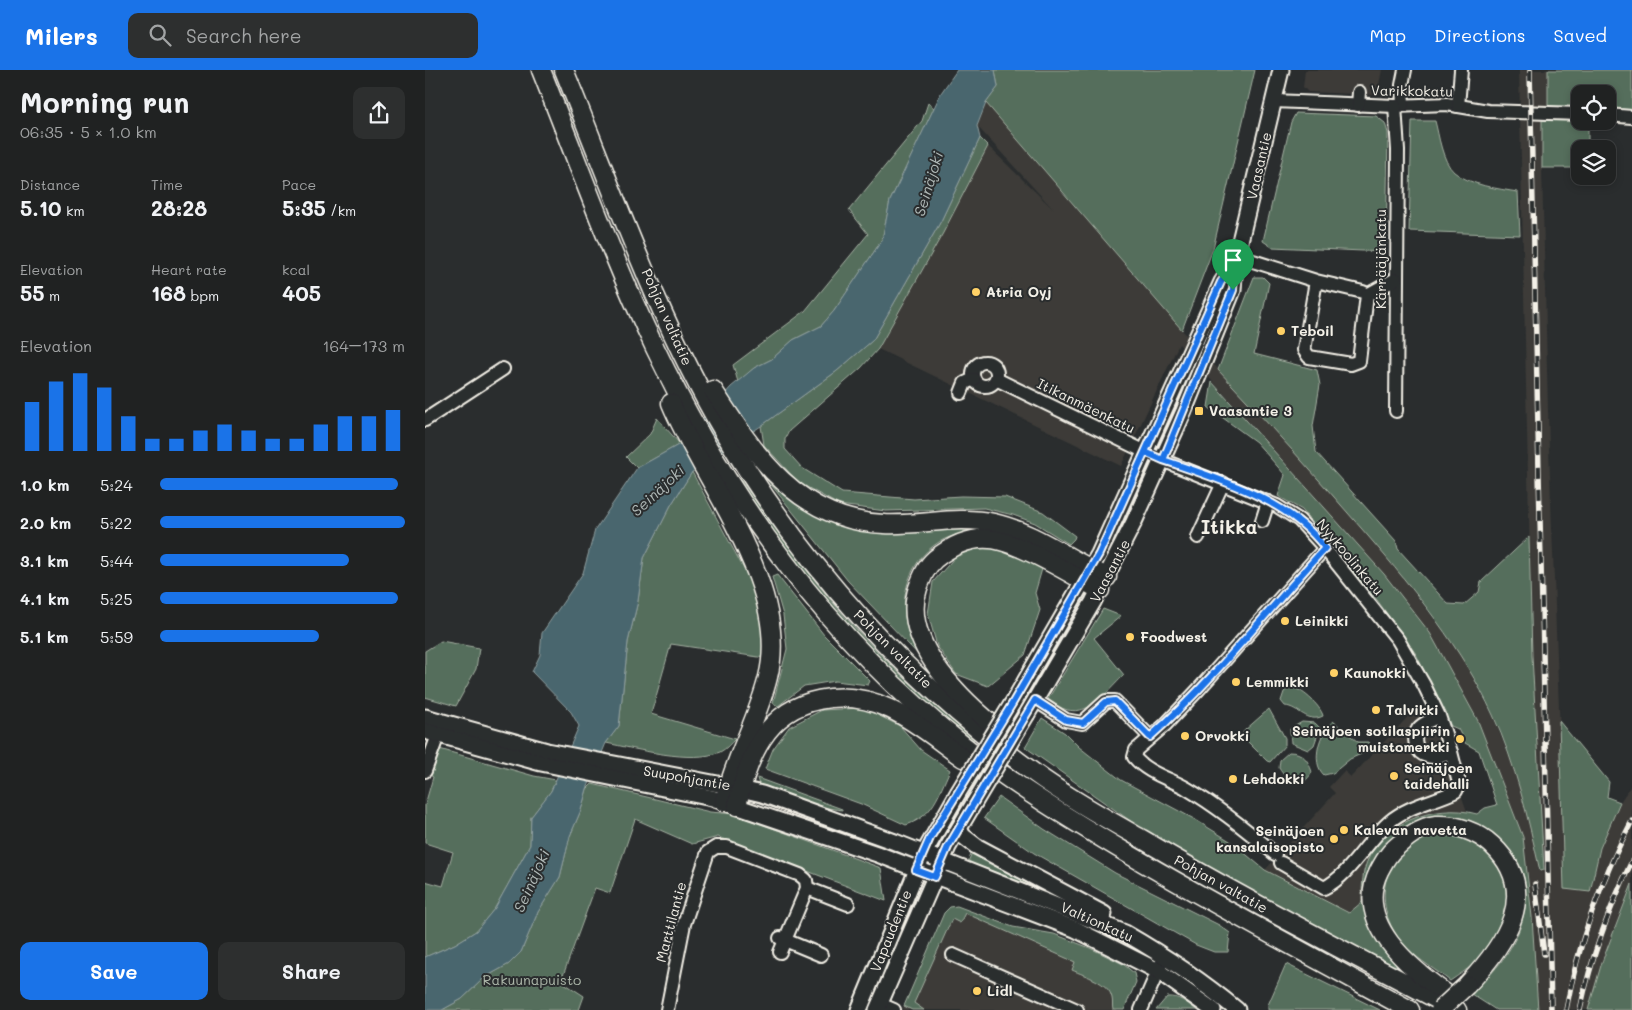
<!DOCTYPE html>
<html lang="en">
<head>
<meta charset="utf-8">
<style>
	body { margin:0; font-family:Mali,sans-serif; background:#2d2f2f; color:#f1f3f6; height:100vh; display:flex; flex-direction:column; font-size:19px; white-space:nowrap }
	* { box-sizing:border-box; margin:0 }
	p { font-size:16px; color:#a2a4a5 }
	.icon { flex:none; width:28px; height:28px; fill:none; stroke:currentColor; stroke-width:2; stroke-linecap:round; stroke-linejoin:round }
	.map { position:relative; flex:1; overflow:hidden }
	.drawer { display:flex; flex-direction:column; background:#202222; width:425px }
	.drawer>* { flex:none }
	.fabs { position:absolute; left:1146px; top:15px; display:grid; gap:10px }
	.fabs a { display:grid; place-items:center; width:45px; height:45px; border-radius:10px; background:#202222; box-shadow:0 2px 8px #0003,0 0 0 1px #3d3f40; font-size:25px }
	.pin { position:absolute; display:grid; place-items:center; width:42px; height:42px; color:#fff; margin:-51px -21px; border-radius:50% 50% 50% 0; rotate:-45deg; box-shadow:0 0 5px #0007 }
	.pin .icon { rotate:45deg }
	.round { display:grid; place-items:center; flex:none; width:52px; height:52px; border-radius:10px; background:#2d2f2f }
	.overview { display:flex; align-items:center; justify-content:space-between; height:85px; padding:0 20px }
	h1 { font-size:28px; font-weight:700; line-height:38px }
	.metrics { display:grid; grid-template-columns:repeat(3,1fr); gap:8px; height:85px; padding:5px 20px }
	.metrics div { display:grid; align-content:center }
	.metrics b { font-size:21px; font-weight:700 }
	.metrics small { font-size:14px; font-weight:400 }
	.metrics p { font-size:14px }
	.chart { height:140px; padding:10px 20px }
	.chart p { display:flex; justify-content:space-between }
	.chart svg { width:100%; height:90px; margin-top:5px; stroke:#1a73e8; stroke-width:6 }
	.button { display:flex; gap:10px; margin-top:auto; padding:10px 20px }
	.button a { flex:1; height:58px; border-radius:10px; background:#1a73e8; color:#fff; font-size:20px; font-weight:700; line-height:58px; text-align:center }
	.button a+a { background:#2d2f2f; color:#f1f3f6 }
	ul { padding:0 20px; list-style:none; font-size:16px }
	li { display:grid; grid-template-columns:80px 60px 1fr; align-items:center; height:38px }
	li i { height:12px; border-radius:6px; background:#1a73e8 }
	header { display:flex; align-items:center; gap:30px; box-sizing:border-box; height:70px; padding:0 25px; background:#1a73e8; color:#fff }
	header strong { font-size:24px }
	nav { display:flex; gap:28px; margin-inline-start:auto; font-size:18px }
	.search { width:350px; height:45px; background:#2d2f2f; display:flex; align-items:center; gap:12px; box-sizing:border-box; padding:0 18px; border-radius:10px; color:#a2a4a5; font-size:19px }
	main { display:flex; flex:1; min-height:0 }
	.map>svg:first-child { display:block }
	.built { fill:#3c3b38 }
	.green { fill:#556e5b; stroke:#a4b0a2 }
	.water { fill:#4a666e; stroke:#8e9e9f }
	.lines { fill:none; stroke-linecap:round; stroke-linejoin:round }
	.minor-casing { stroke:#f4f1e8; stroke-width:16 }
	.major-casing { stroke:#f4f1e8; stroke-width:19 }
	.highway-casing { stroke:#f4f1e8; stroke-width:21 }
	.minor { stroke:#2a2d2e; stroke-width:12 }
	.major { stroke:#2a2d2e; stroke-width:15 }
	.highway { stroke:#2a2d2e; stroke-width:18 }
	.rail-casing { stroke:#f4f1e8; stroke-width:5.5 }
	.rail { stroke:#2a2d2e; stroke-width:4; stroke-dasharray:11; stroke-linecap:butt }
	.major-bridge-casing { stroke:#f4f1e8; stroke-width:19; stroke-linecap:butt }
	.highway-bridge-casing { stroke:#f4f1e8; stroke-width:21; stroke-linecap:butt }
	.major-bridge { stroke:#2a2d2e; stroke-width:15 }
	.highway-bridge { stroke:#2a2d2e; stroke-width:18 }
	.route-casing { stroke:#fff; stroke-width:10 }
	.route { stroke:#1a73e8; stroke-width:6 }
	.poi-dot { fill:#ffd166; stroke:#2a2d2e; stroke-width:2 }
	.labels { text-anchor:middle; stroke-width:4; stroke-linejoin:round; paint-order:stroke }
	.street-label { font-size:14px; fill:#f4f1e8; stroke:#2a2d2e }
	.poi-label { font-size:14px; font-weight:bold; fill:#f4f1e8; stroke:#2a2d2e; text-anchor:start }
	.park-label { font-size:14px; fill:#acb6a9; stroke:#2a2d2e }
	.water-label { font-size:15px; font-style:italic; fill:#b0b9b7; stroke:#2a2d2e }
	.district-label { font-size:19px; font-weight:bold; fill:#f4f1e8; stroke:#2a2d2e }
</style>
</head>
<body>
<header>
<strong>Milers</strong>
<div class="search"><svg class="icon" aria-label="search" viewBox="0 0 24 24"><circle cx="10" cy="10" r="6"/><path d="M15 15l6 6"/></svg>Search here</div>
<nav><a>Map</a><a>Directions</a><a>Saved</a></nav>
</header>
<main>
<section class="drawer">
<div class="overview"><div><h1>Morning run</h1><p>06:35 · 5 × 1.0 km</p></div><a class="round"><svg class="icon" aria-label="share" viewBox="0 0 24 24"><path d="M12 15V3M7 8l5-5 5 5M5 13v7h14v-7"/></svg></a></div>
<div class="metrics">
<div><p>Distance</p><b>5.10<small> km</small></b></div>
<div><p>Time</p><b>28:28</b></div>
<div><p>Pace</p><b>5:35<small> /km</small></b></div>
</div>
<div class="metrics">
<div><p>Elevation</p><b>55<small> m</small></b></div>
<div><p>Heart rate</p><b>168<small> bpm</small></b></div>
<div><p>kcal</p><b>405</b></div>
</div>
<div class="chart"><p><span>Elevation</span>164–173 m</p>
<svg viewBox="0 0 160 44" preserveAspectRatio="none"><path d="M5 44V20M15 44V10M25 44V6M35 44V13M45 44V27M55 44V38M65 44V38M75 44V34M85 44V31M95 44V34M105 44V38M115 44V38M125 44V31M135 44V27M145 44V27M155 44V24"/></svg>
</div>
<ul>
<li><b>1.0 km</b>5:24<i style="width:97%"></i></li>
<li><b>2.0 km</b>5:22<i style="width:100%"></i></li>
<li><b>3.1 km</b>5:44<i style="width:77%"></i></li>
<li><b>4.1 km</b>5:25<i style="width:97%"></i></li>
<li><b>5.1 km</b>5:59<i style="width:65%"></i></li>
</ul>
<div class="button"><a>Save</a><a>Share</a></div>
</section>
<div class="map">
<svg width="1207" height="940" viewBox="0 0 1207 940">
	<rect width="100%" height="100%" fill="#2a2d2e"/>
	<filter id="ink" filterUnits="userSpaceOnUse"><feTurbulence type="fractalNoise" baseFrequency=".02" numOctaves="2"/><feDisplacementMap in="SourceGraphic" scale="10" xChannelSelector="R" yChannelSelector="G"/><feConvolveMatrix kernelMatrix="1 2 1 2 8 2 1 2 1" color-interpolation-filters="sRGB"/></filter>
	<g filter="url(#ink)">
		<g class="built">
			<polygon points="880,0 957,0 952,25 883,22 878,17"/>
			<polygon points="1094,0 1123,0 1123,38 1117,50 1117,98 1124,379 1135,664 1165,822 1175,778 1195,732 1207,714 1207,814 1177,892 1171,940 1113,940 1107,847 1098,767 1053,651 1005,563 959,504 754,274 696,396 453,279 518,163 563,76 629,140 552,56 561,33 757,260 883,396 970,497 1037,586 1067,644 1091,703 1113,697 1107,586"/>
			<polygon points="994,635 1004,639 1042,741 1020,740 1000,744 980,752 960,767 939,800 937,832 924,843 840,800 910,723 904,717 919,701 926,707"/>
			<polygon points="532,836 588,857 629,864 665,878 698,894 709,903 711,912 699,940 477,940 519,843 525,837"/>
		</g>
		<g class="green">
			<polygon points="570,0 830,0 788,179 757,260 561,33 573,17"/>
			<polygon points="1123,0 1207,0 1207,43 1183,41 1182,24 1155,24 1155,40 1123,38"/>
			<polygon points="503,33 509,38 465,131 457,170 409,241 396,256 368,270 347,289 329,298 313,312 308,295 380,241 443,164 424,140 497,51"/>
			<polygon points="871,43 951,46 960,53 963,63 961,182 847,177 838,171 866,52"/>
			<polygon points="1117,50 1163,51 1163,79 1155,79 1155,98 1117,98"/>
			<path d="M987,51H1010C1014,66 1017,91 1029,102C1045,115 1073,119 1093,122L1095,165L984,161Z"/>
			<polygon points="555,68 563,76 518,163 453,279 436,298 364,361 360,369 360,379 377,398 417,423 489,429 536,426 580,427 618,442 650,466 649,469 644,474 610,453 588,445 559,438 461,441 414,435 373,412 339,375 336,356 412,301 448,270 516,151"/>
			<path d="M829,207H838L844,213L829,284L892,300L895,315L888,356L891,382L971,471L973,479L1023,534L1039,535L1054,522L1056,512L1104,467L1107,586L1119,800L1115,801C1103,748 1091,695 1068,645C1037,578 991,522 943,466C894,409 844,354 793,300Z"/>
			<path d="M787,312L959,504L1005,563L1053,651L1098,767L1107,847L1113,940H1071L1046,924C1088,885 1119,840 1085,784C1077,771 1063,757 1047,754C1032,750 1014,751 998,750L941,831L988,906L985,908L730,768L600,677L617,648L640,663L654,677L696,710L769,749L805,771L840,800L924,843L937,832C937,822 937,811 939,801C950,754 1010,732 1052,744L1060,738L1072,735L1054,681L1040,673L1033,659L1026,656L991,584L952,530L877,440L853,426L860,405L831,372L783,337Z"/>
			<polygon points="232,348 255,374 212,398 201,387 225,364"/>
			<path d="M267,402L329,518L338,556L340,588L246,574L226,644L310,669C306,673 301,679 295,682C266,694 212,679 181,673L194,656L203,572L213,531L219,488L246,435Z"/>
			<path d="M311,404C342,446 371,488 404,528C447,580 497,626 549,669L545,674L461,598L381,510L308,405Z"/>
			<path d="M339,406L404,452L450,463L562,457C546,461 528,464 514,472C480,493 471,537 487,572C491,581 500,589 505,597L423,511Z"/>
			<polygon points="563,475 595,485 617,499 610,523 615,540 600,585 563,616 531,604 512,576 503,544 508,512 531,486"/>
			<polygon points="352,505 399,565 445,611 443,615 410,611 379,616 353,636 348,633 362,579 358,545 347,507"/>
			<path d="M678,539L696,546L669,568L699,605C675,629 656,657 623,629Z"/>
			<polygon points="16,571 54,578 51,599 31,636 0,627 0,581"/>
			<path d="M865,617C875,617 896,636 898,646C882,654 874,637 860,636L856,631L859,622Z"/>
			<path d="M438,638L475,656L496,680L525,700C513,725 509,746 481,755L436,734L340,699L348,679L364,657L397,640Z"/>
			<polygon points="844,639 860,668 860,675 845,692 842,691 817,666 819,661"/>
			<path d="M908,651L933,672H943L947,677L945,680L925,689L908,703L899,705C885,692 895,661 908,651Z"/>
			<polygon points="1134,651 1184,712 1182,727 1195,732 1175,778 1165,822 1139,819"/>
			<polygon points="877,652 890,653 895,658 889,675 883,680 866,673 865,659"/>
			<polygon points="11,678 109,706 131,710 126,721 106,747 105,775 70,838 51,861 30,874 0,887 0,811 18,816 28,782 0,773 0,735 8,707 3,704"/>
			<path d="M864,682C878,682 883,690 887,702C878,720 862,712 854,698L855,690Z"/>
			<polygon points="332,708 417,739 417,740 396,737 338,718 334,715"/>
			<polygon points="167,714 285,742 309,744 456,798 461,831 293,767 267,774 210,749 185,823 170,818 136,911 159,926 154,940 17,940 37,929 59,908 84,894 96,882 113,842 135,807 145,766 156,740 162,719"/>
			<polygon points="574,727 619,759 690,803 794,855 805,863 803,882 789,882 771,875 609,783 559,748"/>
			<path d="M1015,765C1054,764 1086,796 1082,837C1082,846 1075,861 1071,869C1062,887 1041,900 1025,911C1011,900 995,891 982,878C950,847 950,793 993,770C999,767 1008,767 1015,765Z"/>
			<polygon points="548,780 638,828 543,792"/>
			<polygon points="1207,814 1207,940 1163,940 1177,892"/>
			<path d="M532,836L588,857L629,864L665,878L698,894L709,903L711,912L699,940H688C687,936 688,932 687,928C684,912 660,906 647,900L650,892L540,843L535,853L527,849L489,933L499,940H487L479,936L519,843L525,837Z"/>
			<polygon points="861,894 955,940 843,940 843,935"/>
			<path d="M742,927C754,926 761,932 771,940H731Z"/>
		</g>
		<polygon class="water" points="532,0 570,0 573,17 561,33 552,56 555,68 516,151 448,270 412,301 336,356 267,402 246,435 219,488 213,531 203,572 194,656 181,673 162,719 156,740 145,766 135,807 113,842 96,882 84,894 59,908 37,929 17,940 0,940 0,887 30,874 51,861 70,838 105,775 106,747 126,721 154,656 146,642 107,602 115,585 117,563 158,503 170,460 212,398 255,374 306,317 329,298 347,289 368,270 396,256 409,241 457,170 465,131 516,23"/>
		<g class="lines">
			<g class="minor-casing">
				<g id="minor">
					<polyline points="849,31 970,36 1022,34 1063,41 1155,44"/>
					<polyline points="933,35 934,22"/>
					<polyline points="978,35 977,15 980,0"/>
					<polyline points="970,36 973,80 971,341"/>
					<polyline points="1033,36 1036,0"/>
					<polyline points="1182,45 1207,47"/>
					<polyline points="812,186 891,211 938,222 942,225 934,291 926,294 884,287 879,280 891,211"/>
					<polyline points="942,225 971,209"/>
					<circle cx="560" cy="304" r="12"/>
					<path d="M571,309L737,390L852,436L874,450L897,475L973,570L999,615L1014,646L1026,682C1019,684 1010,689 1002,686C991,683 987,669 993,659C997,653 1007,650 1014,646"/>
					<polyline points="536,323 540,313 549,309"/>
					<polyline points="0,350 78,299"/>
					<polyline points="837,451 843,432"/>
					<polyline points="773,467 798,413"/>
					<polyline points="610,630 641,650 657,653 681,631 690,631 725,667"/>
					<polyline points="0,701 13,665"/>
					<path d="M850,784C822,760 793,737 761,718C743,708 722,703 709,687L711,680L740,655L774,619L900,478"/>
					<path d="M856,793L899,818C926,804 941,772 964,752C984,735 1008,732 1031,721L1034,713L1026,682"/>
					<polyline points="382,818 423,834"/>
					<polyline points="355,868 396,885"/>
					<polyline points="528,885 652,940"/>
					<polyline points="455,934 469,940"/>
					<polyline points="242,940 259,854 283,782 291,777 302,777 375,805 381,810 382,818 355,882"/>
					<polyline points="716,940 736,894"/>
				</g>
			</g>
			<g class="major-casing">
				<g id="major">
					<polyline points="587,634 674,484 797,212 809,193"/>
					<polyline points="602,644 668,532 708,454 759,341 808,220 810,192 856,0"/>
					<path d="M0,647L122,681L303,716L337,724L470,772L700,863C740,886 776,910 812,940"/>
					<polyline points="0,661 116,693 287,728 455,785 650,859 733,901 788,940"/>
					<polyline points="534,759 538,766 551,776 679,844"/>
					<polyline points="434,940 499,783 533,723"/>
					<polyline points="452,940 523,777 549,733"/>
				</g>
			</g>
			<g class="highway-casing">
				<g id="highway">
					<path d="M116,0C153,93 187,188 230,278C302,429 405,570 538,675C590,716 648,751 705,785C797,839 891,889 985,940"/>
					<path d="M139,0C189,123 233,250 300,364C378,496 484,612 608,702C642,727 680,748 717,769C820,830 926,884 1032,940"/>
					<path d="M288,320C330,385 373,451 459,454C496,456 531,445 569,453C609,462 645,490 682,507"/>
					<path d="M246,333C279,413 366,517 343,607C333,649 310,687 299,732"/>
					<path d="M569,656C533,626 475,570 493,518C497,507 501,497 510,489C526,476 544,467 565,469C593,471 649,506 675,520"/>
					<path d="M312,736C317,713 324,689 337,669C365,625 421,618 465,639C491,651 515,672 538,688"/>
					<path d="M1023,925C986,899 928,853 954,801C959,792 962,785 969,779C981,768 994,757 1011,755C1031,754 1053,762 1067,775C1117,822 1080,875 1042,915"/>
				</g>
			</g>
			<use href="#minor" class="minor"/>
			<use href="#major" class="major"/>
			<use href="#highway" class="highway"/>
			<g class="rail-casing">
				<g id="rail">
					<polyline points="1105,0 1126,940"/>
					<polyline points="1110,814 1119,884"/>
					<path d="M1141,940C1153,875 1176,809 1207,751"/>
					<path d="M1155,940C1166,889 1184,838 1207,791"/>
				</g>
			</g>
			<use href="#rail" class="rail"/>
			<g class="major-bridge-casing">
				<g id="major-bridge">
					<polyline points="533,723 587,634"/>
					<polyline points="549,733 602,644"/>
				</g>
			</g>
			<g class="highway-bridge-casing">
				<polyline id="highway-bridge" points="1015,940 1042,915"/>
			</g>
			<use href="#major-bridge" class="major-bridge"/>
			<use href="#highway-bridge" class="highway-bridge"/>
		</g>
	</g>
	<g class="lines" filter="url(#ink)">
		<g class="route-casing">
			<path id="route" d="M808,220L738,390L720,382L674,484L587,634L505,768L491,800L510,807L523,777L610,630L641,650L658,653L681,632L690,631L725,667C789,610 842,541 900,478C864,429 793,409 738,390L720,382L796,212L810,192L808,220"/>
		</g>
		<use href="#route" class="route"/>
	</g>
	<g class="poi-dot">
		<circle cx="551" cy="222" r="5"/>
		<circle cx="856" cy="261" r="5"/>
		<rect x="769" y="336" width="10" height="10" rx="2.5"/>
		<circle cx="860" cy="551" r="5"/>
		<circle cx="705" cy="567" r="5"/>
		<circle cx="909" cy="603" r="5"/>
		<circle cx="811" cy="612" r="5"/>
		<circle cx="951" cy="640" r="5"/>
		<circle cx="760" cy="666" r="5"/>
		<circle cx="1035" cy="669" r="5"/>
		<circle cx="969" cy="706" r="5"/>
		<circle cx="808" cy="709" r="5"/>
		<circle cx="919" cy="760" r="5"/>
		<circle cx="909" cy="769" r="5"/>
		<circle cx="552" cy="921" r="5"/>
	</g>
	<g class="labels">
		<g class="street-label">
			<text transform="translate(987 21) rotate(1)" y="5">Varikkokatu</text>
			<text transform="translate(834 96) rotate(-77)" y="5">Vaasantie</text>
			<text transform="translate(956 189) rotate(-90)" y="5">Kärrääjänkatu</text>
			<text transform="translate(242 247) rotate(66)" y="5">Pohjan valtatie</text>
			<text transform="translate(661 336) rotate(26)" y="5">Itikanmäenkatu</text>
			<text transform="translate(925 487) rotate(50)" y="5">Nyykoolinkatu</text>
			<text transform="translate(685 501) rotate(-62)" y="5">Vaasantie</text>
			<text transform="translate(468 579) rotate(45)" y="5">Pohjan valtatie</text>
			<text transform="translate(262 708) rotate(10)" y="5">Suupohjantie</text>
			<text transform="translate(796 814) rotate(29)" y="5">Pohjan valtatie</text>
			<text transform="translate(246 852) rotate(-75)" y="5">Marttilantie</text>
			<text transform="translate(672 852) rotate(24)" y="5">Valtionkatu</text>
			<text transform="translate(466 861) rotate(-68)" y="5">Vapaudentie</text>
		</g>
		<g class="poi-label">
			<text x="561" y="227">Atria Oyj</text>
			<text x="866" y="266">Teboil</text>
			<text x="784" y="346">Vaasantie 3</text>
			<text x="870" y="556">Leinikki</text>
			<text x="715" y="572">Foodwest</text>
			<text x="919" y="608">Kaunokki</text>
			<text x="821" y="617">Lemmikki</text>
			<text x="961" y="645">Talvikki</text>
			<text x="1025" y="666" text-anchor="end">Seinäjoen sotilaspiirin<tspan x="1025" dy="16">muistomerkki</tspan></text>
			<text x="770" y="671">Orvokki</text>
			<text x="979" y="703">Seinäjoen<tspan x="979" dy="16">taidehalli</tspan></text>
			<text x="818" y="714">Lehdokki</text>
			<text x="929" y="765">Kalevan navetta</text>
			<text x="899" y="766" text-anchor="end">Seinäjoen<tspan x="899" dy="16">kansalaisopisto</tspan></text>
			<text x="562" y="926">Lidl</text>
		</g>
		<g class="park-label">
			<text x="107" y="915">Rakuunapuisto</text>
		</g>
		<g class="water-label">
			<text transform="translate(504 114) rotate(-73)" y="5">Seinäjoki</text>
			<text transform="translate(233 421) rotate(-43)" y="5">Seinäjoki</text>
			<text transform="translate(107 811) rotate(-66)" y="5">Seinäjoki</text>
		</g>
		<g class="district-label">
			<text x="804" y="464">Itikka</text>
		</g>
	</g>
</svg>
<div class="fabs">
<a><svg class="icon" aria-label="locate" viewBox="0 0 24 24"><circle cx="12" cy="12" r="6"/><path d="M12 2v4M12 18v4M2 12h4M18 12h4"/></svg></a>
<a><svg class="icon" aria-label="layers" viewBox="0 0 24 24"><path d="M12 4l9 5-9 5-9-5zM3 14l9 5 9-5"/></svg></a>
</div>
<div class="pin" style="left:808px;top:220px;background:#1e9e55"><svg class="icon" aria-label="arrive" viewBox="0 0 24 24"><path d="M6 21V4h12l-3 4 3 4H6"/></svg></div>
</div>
</main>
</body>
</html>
